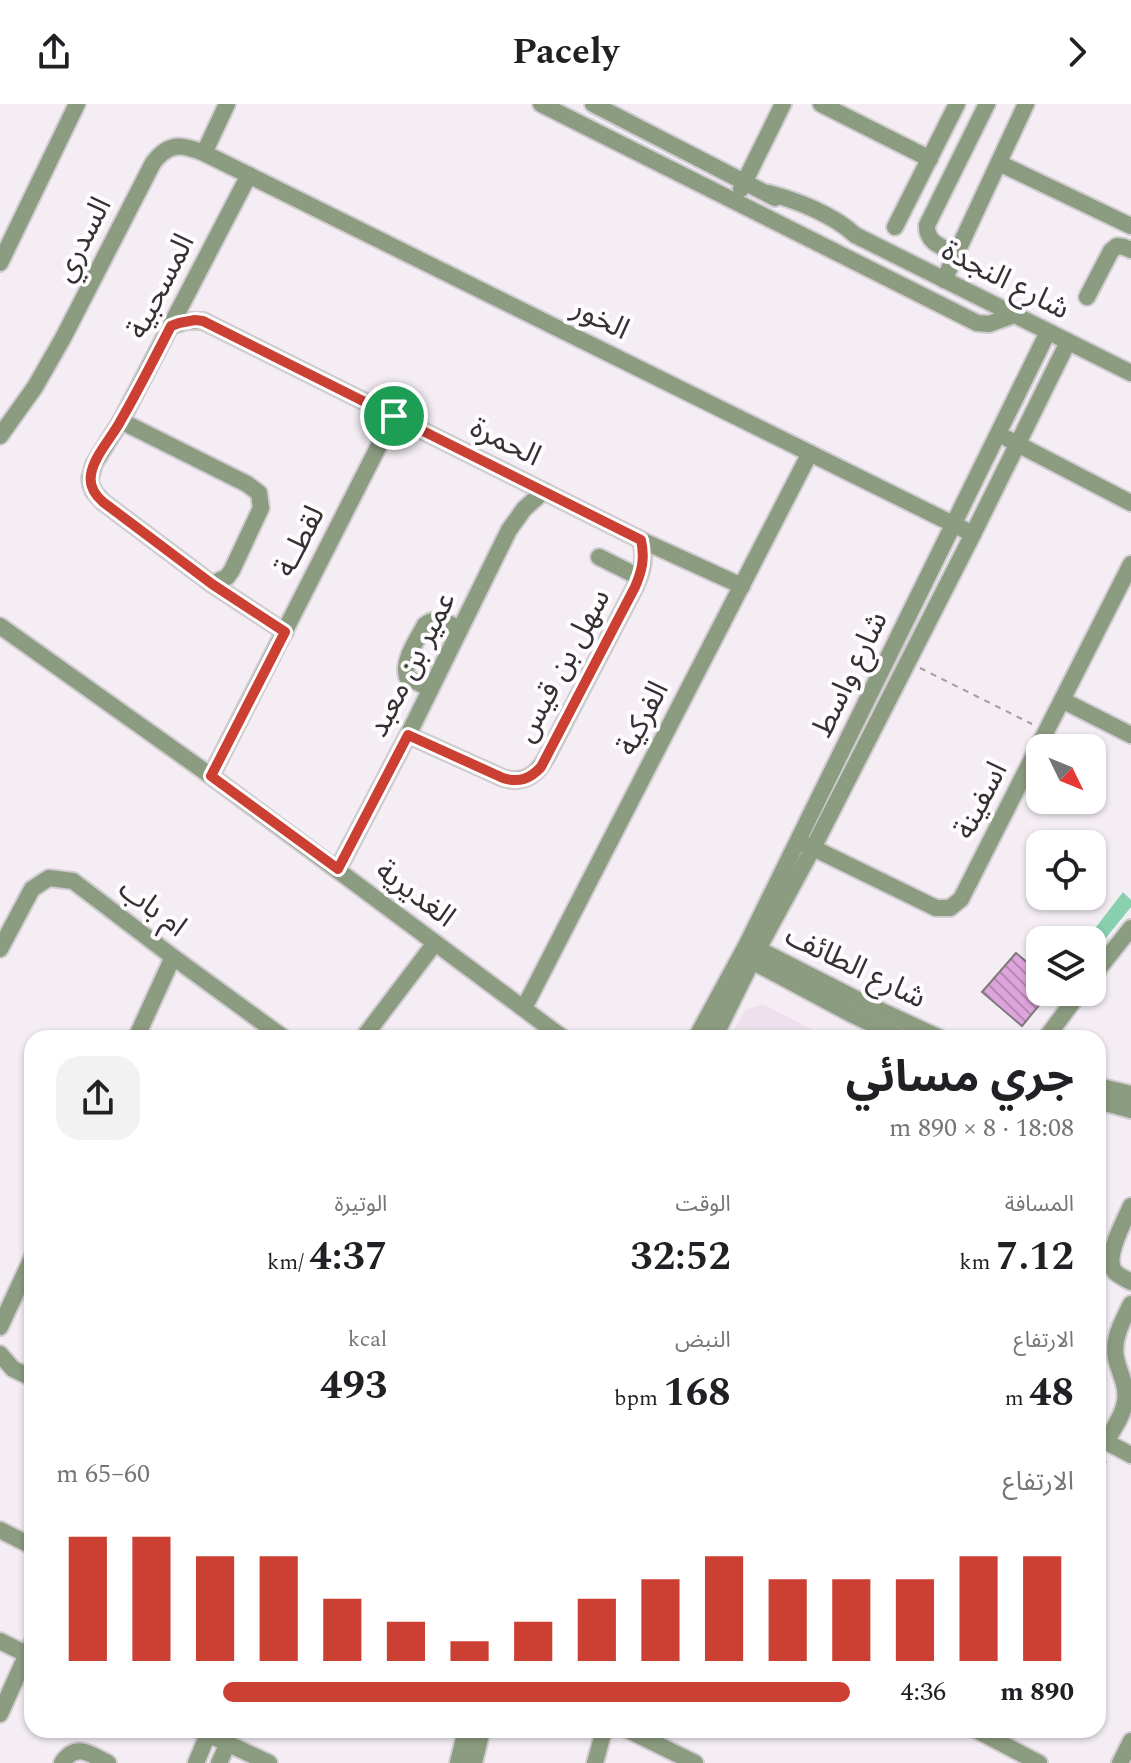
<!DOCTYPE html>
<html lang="ar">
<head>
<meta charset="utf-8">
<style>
	body { margin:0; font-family:Spectral,"Noto Sans Arabic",serif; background:#f2f2f2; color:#202124; direction:rtl; height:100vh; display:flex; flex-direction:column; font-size:30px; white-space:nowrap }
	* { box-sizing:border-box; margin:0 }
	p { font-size:26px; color:#757577 }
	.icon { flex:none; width:44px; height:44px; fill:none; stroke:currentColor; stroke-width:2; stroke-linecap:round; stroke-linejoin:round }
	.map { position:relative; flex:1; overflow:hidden; direction:ltr }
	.sheet { position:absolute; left:24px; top:926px; width:1082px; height:708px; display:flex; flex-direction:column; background:#fff; border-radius:24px; box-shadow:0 2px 6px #0004; direction:rtl }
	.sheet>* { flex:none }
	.needle { width:52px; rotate:133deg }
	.fabs { position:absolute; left:1026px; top:630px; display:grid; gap:16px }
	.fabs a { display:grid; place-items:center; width:80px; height:80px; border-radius:16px; background:#fff; box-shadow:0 2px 6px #0004; font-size:40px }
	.pin { position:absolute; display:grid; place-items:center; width:68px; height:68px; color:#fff; margin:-34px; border:4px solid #fff; border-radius:50%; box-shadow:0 2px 8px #0007 }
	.round { display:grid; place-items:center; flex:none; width:84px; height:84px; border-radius:24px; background:#f2f2f2 }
	.summary { display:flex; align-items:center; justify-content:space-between; height:136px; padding:0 32px }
	h1 { font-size:44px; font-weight:700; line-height:60px }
	.metrics { display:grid; grid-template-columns:repeat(3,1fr); gap:12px; height:136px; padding:8px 32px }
	.metrics div { display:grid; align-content:center }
	.metrics b { font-size:40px; font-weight:700 }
	.metrics small { font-size:22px; font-weight:400 }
	.metrics p { font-size:22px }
	.chart { height:224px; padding:16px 32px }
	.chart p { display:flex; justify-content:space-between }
	.chart svg { width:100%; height:144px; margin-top:8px; stroke:#cc3f33; stroke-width:6 }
	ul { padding:0 32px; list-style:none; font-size:26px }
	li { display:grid; grid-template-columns:128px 96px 1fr; align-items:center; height:60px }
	li i { height:20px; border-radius:10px; background:#cc3f33 }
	header { display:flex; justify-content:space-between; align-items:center; height:104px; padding:0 32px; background:#fff; font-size:36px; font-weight:700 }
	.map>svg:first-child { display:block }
	.built { fill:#eee1ed }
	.park { fill:#87d1ae }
	.building { fill:url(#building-back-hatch); stroke:#807a7f; stroke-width:2 }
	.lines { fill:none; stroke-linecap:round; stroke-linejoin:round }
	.minor-casing { stroke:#d1ccd1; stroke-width:20 }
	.path { stroke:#a29da2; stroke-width:2; stroke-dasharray:6 6; stroke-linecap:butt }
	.minor { stroke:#8b9c80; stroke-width:16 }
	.route-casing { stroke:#fff; stroke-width:16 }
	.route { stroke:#cc3f33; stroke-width:10 }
	.labels { text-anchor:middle; stroke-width:8; stroke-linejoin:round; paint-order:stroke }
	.street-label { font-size:30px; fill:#343133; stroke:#fffcff }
</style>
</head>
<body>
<header><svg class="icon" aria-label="forward" viewBox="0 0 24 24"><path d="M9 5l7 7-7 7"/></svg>Pacely<svg class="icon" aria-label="share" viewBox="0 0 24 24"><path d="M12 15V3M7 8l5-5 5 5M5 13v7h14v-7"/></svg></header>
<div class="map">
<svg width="1131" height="1659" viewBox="0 0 1131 1659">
	<defs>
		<pattern id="building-back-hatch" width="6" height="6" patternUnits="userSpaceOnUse" patternTransform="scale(2)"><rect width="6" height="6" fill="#dea5dd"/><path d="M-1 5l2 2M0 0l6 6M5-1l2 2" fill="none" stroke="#b587b4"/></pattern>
	</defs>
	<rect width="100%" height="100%" fill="#f4eef4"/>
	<polygon class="built" points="763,900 828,934 730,934 745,906"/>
	<polygon class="park" points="1123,788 1131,796 1131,803 1092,851 1092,836 1086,836"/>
	<polygon class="building" points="1016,849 1040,869 1040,888 1050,888 1022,922 982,888"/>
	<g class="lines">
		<g class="minor-casing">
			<g id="minor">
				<polyline points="541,0 977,219 989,220 1014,211"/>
				<polyline points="593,0 775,94"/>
				<polyline points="821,0 930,55"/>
				<polyline points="204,49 227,0"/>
				<polyline points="999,59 1131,122"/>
				<polyline points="249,71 121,317 94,360 90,374 91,381 94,388 103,398 212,480 285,528"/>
				<polyline points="741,85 783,0"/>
				<path d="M768,89C796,96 834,111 855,131L1131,269"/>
				<polyline points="895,123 957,0"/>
				<path d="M956,149C942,143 926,139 927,121L987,0"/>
				<polyline points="0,159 77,0"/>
				<polyline points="944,176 1026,0"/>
				<polyline points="1087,193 1111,147 1117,142 1124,143 1131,146"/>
				<polyline points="171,222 187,217 203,217 641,436 742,482"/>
				<polyline points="121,317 247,380 259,389 261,404 232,466 227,473 212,480"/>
				<path d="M0,332L35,283L63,234L153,59C169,38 181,40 204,49L973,430"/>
				<polyline points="1008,335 1131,399"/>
				<polyline points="599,453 639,473"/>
				<polyline points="0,522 211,672 563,934"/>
				<path d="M430,585L407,573C402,556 417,536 425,521C437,511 448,519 460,525"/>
				<polyline points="1062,596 1131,631"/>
				<path d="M408,631L503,674C523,680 536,672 546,654L635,483C642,467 646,454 641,436"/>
				<polyline points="211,672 394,312"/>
				<polyline points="805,740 936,804 950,804 961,795 1131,460"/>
				<polyline points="338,765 408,631 509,426 524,405 544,387"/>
				<polyline points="752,842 858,896 940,934"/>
				<polyline points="0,845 32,785 49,774 73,777 173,853 284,934"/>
				<polyline points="746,854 851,910 902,934"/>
				<polyline points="1092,873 1131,824"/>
				<polyline points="524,904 810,349"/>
				<polyline points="136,934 173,853"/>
				<polyline points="363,934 435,839"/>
				<polyline points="696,934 747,840 1048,228"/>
				<polyline points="714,934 758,845 813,744 973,430 1068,238"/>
				<polyline points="1046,934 1080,888"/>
				<polyline points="1098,982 1131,990"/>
				<polyline points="1098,997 1131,1006"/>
				<path d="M1131,1102C1125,1116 1103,1154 1115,1168C1119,1172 1126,1175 1131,1178"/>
				<polyline points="0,1223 32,1154"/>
				<polyline points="0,1250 13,1265 32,1274"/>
				<polyline points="1099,1334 1131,1351"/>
				<path d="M1106,1338C1113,1325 1123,1312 1125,1298C1128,1282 1119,1269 1116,1254C1112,1235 1123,1216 1131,1200"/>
				<polyline points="0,1426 32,1442"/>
				<polyline points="0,1537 32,1553"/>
				<polyline points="0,1610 32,1539"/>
				<polyline points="199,1626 269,1659"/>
				<polyline points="628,1626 695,1659"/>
				<polyline points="976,1626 1039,1659"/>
				<path d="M62,1659C76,1638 90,1650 108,1659"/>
				<polyline points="196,1659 208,1630"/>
				<polyline points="219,1659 228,1639"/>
				<polyline points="458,1659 466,1626"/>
				<polyline points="474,1659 482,1626"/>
				<polyline points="595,1659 604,1626"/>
				<polyline points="1120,1659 1131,1637"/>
			</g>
		</g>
		<g class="path">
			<polyline points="920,564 1032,620"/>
			<polyline points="1098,1373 1106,1357"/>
		</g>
		<use href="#minor" class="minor"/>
	</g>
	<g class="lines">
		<g class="route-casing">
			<path id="route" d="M195,216L203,217L641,436C645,454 642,467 635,483L541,663C530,675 519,679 503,674L408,631L338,765L211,672L285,528L212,480L103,398C95,391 89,382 91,371C93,353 113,332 121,316C139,285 155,253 171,222L179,219Z"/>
		</g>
		<use href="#route" class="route"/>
	</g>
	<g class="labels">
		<g class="street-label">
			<text transform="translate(82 135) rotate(-63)" y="10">السدري</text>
			<text transform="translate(1006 175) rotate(27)" y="10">شارع النجدة</text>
			<text transform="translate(160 182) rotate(-63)" y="10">المسحبية</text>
			<text transform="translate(601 214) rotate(26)" y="10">الخور</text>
			<text transform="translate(506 337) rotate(26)" y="10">الحمرة</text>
			<text transform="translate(299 437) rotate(-63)" y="10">لقطــة</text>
			<text transform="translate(411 560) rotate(-63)" y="10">عمير بن معبد</text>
			<text transform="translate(562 561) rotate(-62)" y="10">سهل بن قيس</text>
			<text transform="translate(849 570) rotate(-64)" y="10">شارع واسط</text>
			<text transform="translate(642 614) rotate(-63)" y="10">الفركية</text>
			<text transform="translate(980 696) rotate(-63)" y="10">اسفينة</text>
			<text transform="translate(416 789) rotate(37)" y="10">الغديرية</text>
			<text transform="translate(153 803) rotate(37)" y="10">ام باب</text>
			<text transform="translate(856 862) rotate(26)" y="10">شارع الطائف</text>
		</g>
	</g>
</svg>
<div class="fabs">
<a><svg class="needle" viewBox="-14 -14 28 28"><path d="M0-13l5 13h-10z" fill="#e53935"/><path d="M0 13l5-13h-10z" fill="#757577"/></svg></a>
<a><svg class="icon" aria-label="locate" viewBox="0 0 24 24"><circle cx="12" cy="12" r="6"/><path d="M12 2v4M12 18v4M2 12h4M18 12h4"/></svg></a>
<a><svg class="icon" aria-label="layers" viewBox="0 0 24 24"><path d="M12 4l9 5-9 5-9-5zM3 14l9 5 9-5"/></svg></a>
</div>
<div class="pin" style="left:394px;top:312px;background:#1e9e55"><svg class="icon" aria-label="arrive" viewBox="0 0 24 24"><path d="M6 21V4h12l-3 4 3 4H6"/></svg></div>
<section class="sheet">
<div class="summary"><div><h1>جري مسائي</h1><p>18:08 · 8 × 890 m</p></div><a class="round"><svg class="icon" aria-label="share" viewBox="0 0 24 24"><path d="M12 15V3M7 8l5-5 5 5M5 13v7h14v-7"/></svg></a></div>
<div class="metrics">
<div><p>المسافة</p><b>7.12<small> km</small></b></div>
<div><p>الوقت</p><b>32:52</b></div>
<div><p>الوتيرة</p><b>4:37<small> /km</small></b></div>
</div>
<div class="metrics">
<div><p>الارتفاع</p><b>48<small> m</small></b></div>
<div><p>النبض</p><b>168<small> bpm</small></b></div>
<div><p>kcal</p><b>493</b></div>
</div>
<div class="chart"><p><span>الارتفاع</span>60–65 m</p>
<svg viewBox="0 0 160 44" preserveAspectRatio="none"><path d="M5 44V6M15 44V6M25 44V12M35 44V12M45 44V25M55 44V32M65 44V38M75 44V32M85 44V25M95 44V19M105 44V12M115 44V19M125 44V19M135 44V19M145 44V12M155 44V12"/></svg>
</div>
<ul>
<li><b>890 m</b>4:36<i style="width:79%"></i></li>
</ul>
</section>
</div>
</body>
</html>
